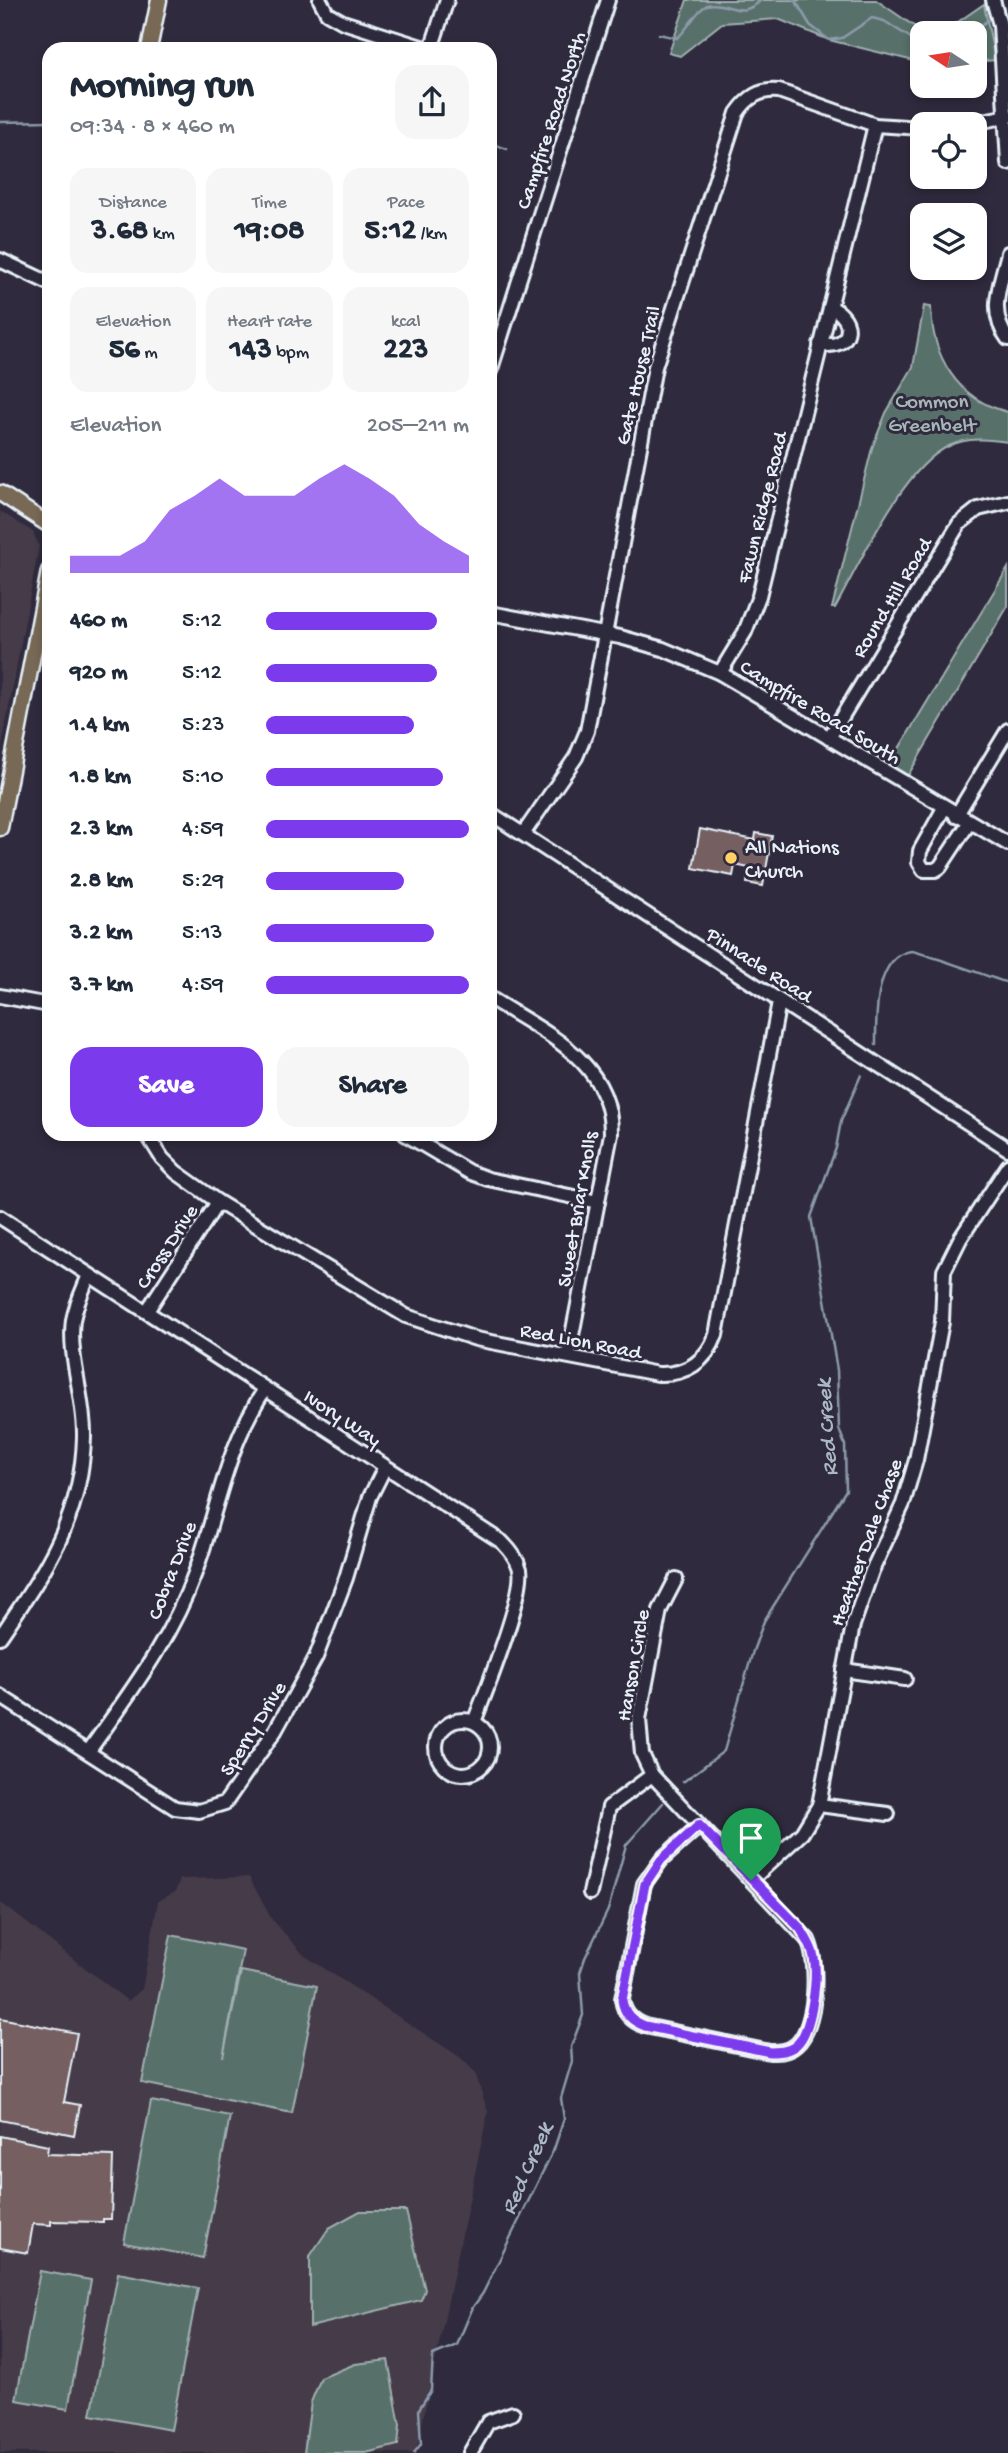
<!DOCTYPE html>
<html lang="en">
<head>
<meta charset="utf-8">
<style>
	body { margin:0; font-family:"Gochi Hand",sans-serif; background:#f6f6f7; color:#1f2937; height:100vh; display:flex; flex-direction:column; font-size:26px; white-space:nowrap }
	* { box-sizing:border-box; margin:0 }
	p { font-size:23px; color:#747a83 }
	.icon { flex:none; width:38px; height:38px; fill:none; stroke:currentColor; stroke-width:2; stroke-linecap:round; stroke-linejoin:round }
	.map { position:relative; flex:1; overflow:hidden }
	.drawer { position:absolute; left:42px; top:42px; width:455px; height:1099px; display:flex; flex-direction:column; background:#fff; border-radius:21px; box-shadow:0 4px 10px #0003 }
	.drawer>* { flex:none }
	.needle { width:46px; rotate:282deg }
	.tools { position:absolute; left:910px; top:21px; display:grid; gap:14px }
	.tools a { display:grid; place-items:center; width:77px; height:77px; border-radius:14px; background:#fff; box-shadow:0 4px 10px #0003; font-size:35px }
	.pin { position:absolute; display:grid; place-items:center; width:60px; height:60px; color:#fff; margin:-72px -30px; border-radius:50% 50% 50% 0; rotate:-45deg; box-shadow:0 0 7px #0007 }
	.pin .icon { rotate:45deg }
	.round { display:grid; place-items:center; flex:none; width:74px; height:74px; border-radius:21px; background:#f6f6f7 }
	.head { display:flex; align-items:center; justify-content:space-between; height:119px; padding:0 28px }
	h1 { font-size:38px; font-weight:700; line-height:52px }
	.stats { display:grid; grid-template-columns:repeat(3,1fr); gap:10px; height:119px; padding:7px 28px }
	.stats div { display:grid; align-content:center; border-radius:18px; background:#f6f6f7; text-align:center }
	.stats b { font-size:30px; font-weight:700 }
	.stats small { font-size:19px; font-weight:400 }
	.stats p { font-size:19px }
	.chart { height:196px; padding:14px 28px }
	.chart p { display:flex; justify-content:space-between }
	.chart svg { width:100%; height:126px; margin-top:7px; fill:#7c3aed; opacity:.7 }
	.action { display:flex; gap:14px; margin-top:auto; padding:14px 28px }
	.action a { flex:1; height:80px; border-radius:21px; background:#7c3aed; color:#fff; font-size:28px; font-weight:700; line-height:80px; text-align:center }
	.action a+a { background:#f6f6f7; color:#1f2937 }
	ul { padding:0 28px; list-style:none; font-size:23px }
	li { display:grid; grid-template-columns:112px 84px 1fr; align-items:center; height:52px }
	li i { height:18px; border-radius:9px; background:#7c3aed }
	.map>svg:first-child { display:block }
	.built { fill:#443a48 }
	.green { fill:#596f6a; stroke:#a0b0b1; stroke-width:2 }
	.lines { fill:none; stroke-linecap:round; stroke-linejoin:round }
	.stream { stroke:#8c9bac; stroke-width:2.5 }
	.building { fill:#745e61; stroke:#e8f1f8; stroke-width:2 }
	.minor-casing { stroke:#e8f1f8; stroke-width:18 }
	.major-casing { stroke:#e8f1f8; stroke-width:19 }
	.minor { stroke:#2f2a3d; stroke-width:12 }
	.major { stroke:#776954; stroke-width:14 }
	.route-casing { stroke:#fff; stroke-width:14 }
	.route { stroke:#7c3aed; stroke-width:9 }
	.poi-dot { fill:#ffd166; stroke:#2f2a3d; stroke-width:2.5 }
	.labels { text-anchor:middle; stroke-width:6; stroke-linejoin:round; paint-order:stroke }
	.street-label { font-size:21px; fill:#e8f1f8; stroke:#2f2a3d }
	.park-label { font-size:21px; fill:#a8b6b8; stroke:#2f2a3d }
	.poi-label { font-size:21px; fill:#e8f1f8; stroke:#2f2a3d; text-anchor:start }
	.water-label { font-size:23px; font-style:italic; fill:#aab8c5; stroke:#2f2a3d }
</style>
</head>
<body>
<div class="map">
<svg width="1008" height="2453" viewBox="0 0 1008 2453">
	<rect width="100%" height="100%" fill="#2f2a3d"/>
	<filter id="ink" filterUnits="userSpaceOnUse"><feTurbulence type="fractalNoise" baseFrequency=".0143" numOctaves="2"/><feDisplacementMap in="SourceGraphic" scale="14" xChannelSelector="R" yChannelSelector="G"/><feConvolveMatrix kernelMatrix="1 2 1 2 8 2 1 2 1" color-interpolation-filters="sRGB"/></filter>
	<g filter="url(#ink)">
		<g class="built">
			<polygon points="0,511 33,532 39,546 0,756"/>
			<polygon points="249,1877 271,1918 304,1955 460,2057 475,2072 488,2112 416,2453 0,2453 0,1902 128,2001 142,1989 158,1901 175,1892 180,1879"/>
		</g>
		<g class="green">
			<polygon points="687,0 876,0 924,33 922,63 829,40 778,19 722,23 680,56 669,53"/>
			<polygon points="984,4 995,60 975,62 975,33 942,33"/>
			<path d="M924,306L931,307C932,356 957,400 1008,412V442C989,439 968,437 949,446C903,467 860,563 835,608H832L872,448L886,413L913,367Z"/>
			<polygon points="1008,568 1008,606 907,777 889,765"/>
			<polygon points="171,1935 243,1950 223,2057 241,1971 317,1986 292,2113 142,2083"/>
			<polygon points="151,2101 230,2116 203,2258 124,2243"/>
			<polygon points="360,2211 406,2211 425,2290 421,2300 310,2327 310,2256 329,2228"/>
			<polygon points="40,2271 91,2280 68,2409 16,2400"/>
			<polygon points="118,2273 198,2288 171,2430 91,2415"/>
			<polygon points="388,2360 400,2425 398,2445 366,2453 304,2453 311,2402 321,2378 355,2364"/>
		</g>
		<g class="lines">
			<g class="stream">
				<polyline points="795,0 810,25 829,40 842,38 872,18 884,21 922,45"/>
				<path d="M659,34L677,38C689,29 694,12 707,5C728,0 740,21 761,0"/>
				<polyline points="975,37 980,26 988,20"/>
				<polyline points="0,122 49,121"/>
				<polyline points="490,143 507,149"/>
				<path d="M876,1045C876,1018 874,957 911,951C916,950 995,979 1008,983"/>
				<polyline points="683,1782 724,1751 753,1651 764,1621 846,1490 845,1445 839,1429 837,1370 811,1217 836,1148 841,1121 861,1075"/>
				<polyline points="414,2453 421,2444 419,2409 431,2390 433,2355 457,2345 473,2307 483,2293 554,2149 564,2119 561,2098 572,2061 571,2047 583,2015 580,1973 585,1958 608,1910 626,1845 663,1803"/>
			</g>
		</g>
		<g class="building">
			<polygon points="700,829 755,840 756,833 772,836 763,886 747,883 749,868 735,865 733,876 693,868"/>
			<polygon points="0,2018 77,2033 64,2102 80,2105 74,2135 0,2120"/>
			<polygon points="0,2136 48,2146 47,2154 113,2156 111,2219 103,2219 103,2222 51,2221 51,2225 33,2224 28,2253 0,2248"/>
		</g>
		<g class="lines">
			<g class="minor-casing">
				<g id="minor">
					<polyline points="320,0 327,13 343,22 428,49"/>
					<polyline points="993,0 1000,25 1008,163"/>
					<polyline points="431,49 447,0"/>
					<polyline points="968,124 1008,116"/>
					<path d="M1008,253C1001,283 987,312 1008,339"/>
					<polyline points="0,260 49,283"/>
					<path d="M820,344C852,351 858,319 830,307"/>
					<polyline points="490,372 608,0"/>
					<polyline points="490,613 620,637 663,649 720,673 1008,844"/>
					<polyline points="720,673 745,632 759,596 875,125"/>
					<polyline points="829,738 959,524 978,509 1008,502"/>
					<polyline points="944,808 920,851 919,862 924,870 935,870 940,867 969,823"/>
					<polyline points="490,813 1008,1149"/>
					<polyline points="956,816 1008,730"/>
					<path d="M523,834L576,757L587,731L655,367L737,113C748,97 760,89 779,91L875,125L922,128"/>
					<polyline points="0,996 49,1005"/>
					<path d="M490,998C544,1033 612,1060 611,1134L568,1356"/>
					<path d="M147,1134L162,1158L176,1172L218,1202L406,1316L476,1339L658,1374C686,1375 706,1362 716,1335L779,1002"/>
					<polyline points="405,1134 469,1172 488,1179 598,1202"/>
					<path d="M0,1217L502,1542C510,1550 517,1558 520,1569C525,1594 485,1694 474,1722"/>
					<polyline points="147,1311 218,1202"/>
					<path d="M676,1579L660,1610L639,1719L642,1754L652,1775L808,1940C819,1964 817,2027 796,2045C788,2052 779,2052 770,2052L645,2026C632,2021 624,2014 622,1999L644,1884L661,1860L699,1826"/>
					<path d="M0,1637C44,1572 82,1519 84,1437C85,1399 68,1356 73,1320C76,1304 83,1290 89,1275"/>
					<polyline points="844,1670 905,1679"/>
					<polyline points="0,1696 175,1808 199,1811 225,1803 275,1731 316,1657 346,1578 370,1497 385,1467"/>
					<circle cx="463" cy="1747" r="27"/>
					<path d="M88,1752C128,1695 171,1640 195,1573C219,1507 225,1449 265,1389"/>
					<polyline points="819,1805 888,1814"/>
					<polyline points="751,1880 802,1833 819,1805 853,1625 872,1571 903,1504 916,1460 942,1322 944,1271 960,1239 1008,1166"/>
					<polyline points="590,1893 609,1807 652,1775"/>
					<polyline points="470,2453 488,2422 513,2413"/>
				</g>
			</g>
			<g class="major-casing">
				<g id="major">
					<polyline points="149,49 159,0"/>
					<polyline points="0,493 49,525"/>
					<polyline points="0,828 49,571"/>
				</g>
			</g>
			<use href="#minor" class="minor"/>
			<use href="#major" class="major"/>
		</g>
	</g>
	<g class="lines" filter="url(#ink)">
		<g class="route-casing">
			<path id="route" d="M699,1825L800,1928C806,1938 812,1946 814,1957C818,1977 812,2026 799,2042C792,2051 781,2052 770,2052L645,2026C632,2021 624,2014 622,2000L645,1884L661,1860Z"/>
		</g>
		<use href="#route" class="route"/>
	</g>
	<circle class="poi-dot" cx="731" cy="858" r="7"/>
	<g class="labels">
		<g class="street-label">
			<text transform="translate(550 120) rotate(-72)" y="7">Campfire Road North</text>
			<text transform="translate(637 375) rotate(-77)" y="7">Gate House Trail</text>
			<text transform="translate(761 507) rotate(-76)" y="7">Fawn Ridge Road</text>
			<text transform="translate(891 597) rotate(-59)" y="7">Round Hill Road</text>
			<text transform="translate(821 711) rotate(31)" y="7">Campfire Road South</text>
			<text transform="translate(760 964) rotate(33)" y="7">Pinnacle Road</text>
			<text transform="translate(576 1209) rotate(-80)" y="7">Sweet Briar Knolls</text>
			<text transform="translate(166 1246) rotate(-57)" y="7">Cross Drive</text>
			<text transform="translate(581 1340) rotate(11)" y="7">Red Lion Road</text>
			<text transform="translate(343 1417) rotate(33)" y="7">Ivory Way</text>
			<text transform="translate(865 1542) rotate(-70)" y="7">Heather Dale Chase</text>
			<text transform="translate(171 1570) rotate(-69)" y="7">Cobra Drive</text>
			<text transform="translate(632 1665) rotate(-80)" y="7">Hanson Circle</text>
			<text transform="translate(252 1728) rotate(-58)" y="7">Sperry Drive</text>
		</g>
		<g class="park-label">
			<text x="932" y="407">Common<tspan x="932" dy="24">Greenbelt</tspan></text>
		</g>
		<g class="poi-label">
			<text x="745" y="853">All Nations<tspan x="745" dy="24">Church</tspan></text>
		</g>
		<g class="water-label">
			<text transform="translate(825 1428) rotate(-94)" y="8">Red Creek</text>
			<text transform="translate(525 2168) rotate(-66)" y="8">Red Creek</text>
		</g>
	</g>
</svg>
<div class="tools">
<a><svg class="needle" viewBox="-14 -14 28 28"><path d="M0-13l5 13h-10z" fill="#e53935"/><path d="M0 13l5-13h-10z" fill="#747a83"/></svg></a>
<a><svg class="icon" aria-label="locate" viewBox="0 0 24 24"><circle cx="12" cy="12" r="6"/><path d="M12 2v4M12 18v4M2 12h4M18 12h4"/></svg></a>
<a><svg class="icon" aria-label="layers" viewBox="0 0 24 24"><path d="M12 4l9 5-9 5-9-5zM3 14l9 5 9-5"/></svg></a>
</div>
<div class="pin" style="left:751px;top:1880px;background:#1e9e55"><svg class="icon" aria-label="arrive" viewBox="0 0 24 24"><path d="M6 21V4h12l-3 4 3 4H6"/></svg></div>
<section class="drawer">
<div class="head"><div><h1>Morning run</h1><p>09:34 · 8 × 460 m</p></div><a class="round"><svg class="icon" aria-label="share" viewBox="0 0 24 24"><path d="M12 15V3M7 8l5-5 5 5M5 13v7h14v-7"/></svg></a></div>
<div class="stats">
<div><p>Distance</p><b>3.68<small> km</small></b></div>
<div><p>Time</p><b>19:08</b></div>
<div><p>Pace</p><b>5:12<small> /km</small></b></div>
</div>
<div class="stats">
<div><p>Elevation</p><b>56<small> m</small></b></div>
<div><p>Heart rate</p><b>143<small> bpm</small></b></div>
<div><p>kcal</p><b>223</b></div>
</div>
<div class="chart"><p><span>Elevation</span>205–211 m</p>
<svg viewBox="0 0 160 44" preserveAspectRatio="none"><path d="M0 44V38L10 38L20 38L30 33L40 22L50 17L60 11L70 17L80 17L90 17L100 11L110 6L120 11L130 17L140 27L150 33L160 38V44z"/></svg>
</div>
<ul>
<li><b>460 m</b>5:12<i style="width:84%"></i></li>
<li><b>920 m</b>5:12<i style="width:84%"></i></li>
<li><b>1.4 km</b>5:23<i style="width:73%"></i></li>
<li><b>1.8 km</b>5:10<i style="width:87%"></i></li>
<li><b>2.3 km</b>4:59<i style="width:100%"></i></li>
<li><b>2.8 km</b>5:29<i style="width:68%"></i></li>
<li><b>3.2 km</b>5:13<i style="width:83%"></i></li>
<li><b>3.7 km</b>4:59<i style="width:100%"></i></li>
</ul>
<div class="action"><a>Save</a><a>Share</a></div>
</section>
</div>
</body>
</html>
